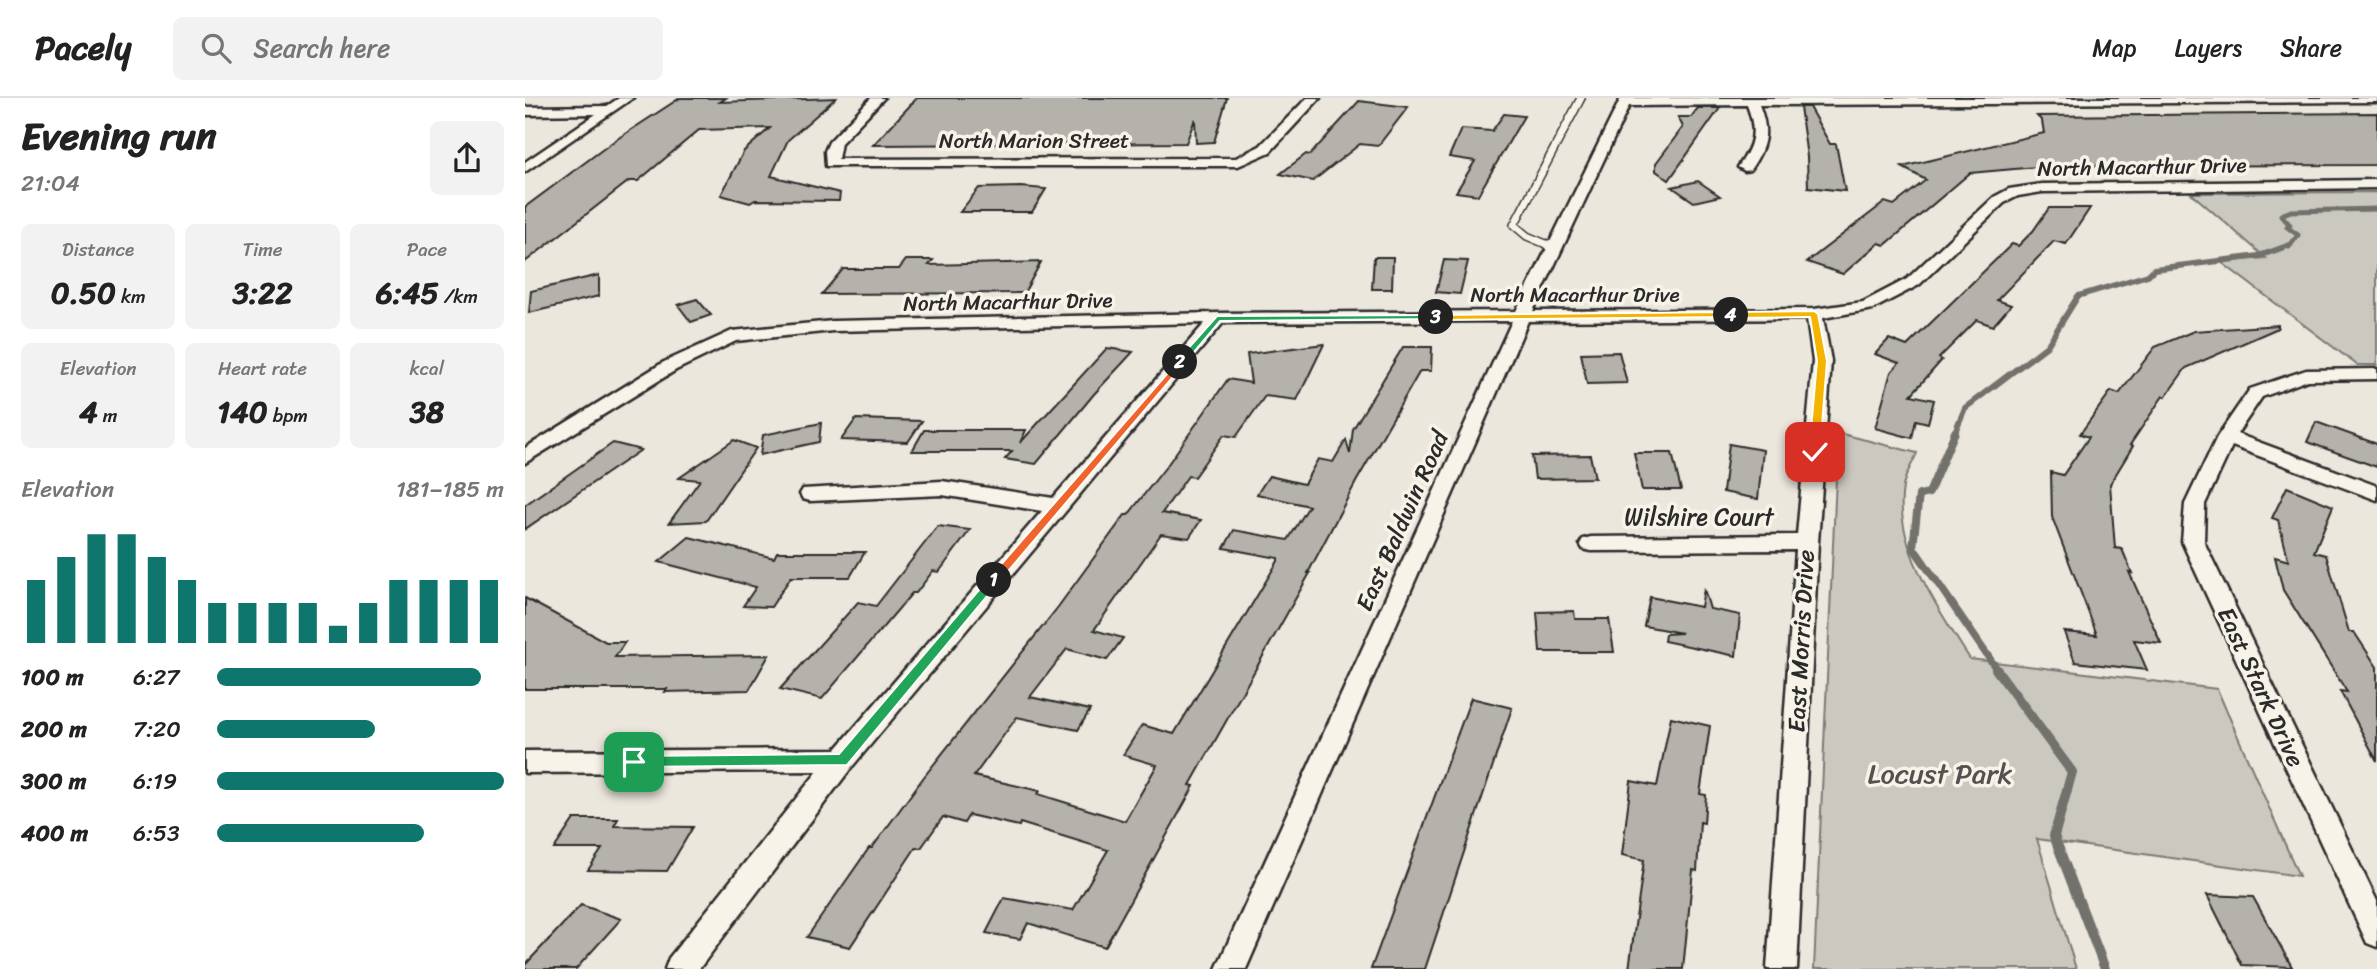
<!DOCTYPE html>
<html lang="en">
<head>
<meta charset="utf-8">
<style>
	body { margin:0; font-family:Sriracha,sans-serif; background:#f2f2f2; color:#222; height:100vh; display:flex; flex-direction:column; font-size:26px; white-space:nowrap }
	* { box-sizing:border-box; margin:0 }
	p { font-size:23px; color:#767676 }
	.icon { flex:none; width:38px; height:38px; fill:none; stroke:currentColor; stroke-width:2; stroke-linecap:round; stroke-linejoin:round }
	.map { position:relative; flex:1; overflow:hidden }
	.drawer { display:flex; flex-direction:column; background:#fff; width:525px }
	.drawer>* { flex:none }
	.pin { position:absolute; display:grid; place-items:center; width:60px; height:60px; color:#fff; margin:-30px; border-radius:14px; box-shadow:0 4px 10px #0006 }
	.km { position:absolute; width:35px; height:35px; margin:-18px; border-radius:50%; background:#222; color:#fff; font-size:19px; line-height:35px; text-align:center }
	.round { display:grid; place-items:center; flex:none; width:74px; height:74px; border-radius:10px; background:#f2f2f2 }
	.summary { display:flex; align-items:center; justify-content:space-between; height:119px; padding:0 21px }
	h1 { font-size:38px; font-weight:700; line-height:52px }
	.stats { display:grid; grid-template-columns:repeat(3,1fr); gap:10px; height:119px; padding:7px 21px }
	.stats div { display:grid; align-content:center; border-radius:10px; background:#f2f2f2; text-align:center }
	.stats b { font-size:30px; font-weight:700 }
	.stats small { font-size:19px; font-weight:400 }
	.stats p { font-size:19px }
	.chart { height:196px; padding:14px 21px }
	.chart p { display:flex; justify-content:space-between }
	.chart svg { width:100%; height:126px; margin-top:7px; stroke:#0f766e; stroke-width:6 }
	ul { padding:0 21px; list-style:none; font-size:23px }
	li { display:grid; grid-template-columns:112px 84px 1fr; align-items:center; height:52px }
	li i { height:18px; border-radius:9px; background:#0f766e }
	header { display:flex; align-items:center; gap:42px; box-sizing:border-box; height:98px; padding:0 35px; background:#fff; border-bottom:2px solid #e0e0e0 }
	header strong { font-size:33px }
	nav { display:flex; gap:38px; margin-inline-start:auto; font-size:24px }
	.search { width:490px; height:63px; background:#f2f2f2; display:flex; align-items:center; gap:18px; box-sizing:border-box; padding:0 24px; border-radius:10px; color:#767676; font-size:26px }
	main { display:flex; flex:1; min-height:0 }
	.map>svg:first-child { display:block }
	.green { fill:#cbc8bf; stroke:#7b7a75; stroke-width:2 }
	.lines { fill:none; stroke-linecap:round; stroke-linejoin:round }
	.stream-far3 { stroke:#72716c; stroke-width:5 }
	.stream-far2 { stroke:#72716c; stroke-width:6 }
	.stream-far1 { stroke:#72716c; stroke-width:8 }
	.stream { stroke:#72716c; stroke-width:10 }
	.building { fill:#b5b2ab; stroke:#2b2b2b; stroke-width:2 }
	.lane-far1-casing { stroke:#2b2b2b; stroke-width:10 }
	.lane-casing { stroke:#2b2b2b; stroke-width:13 }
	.street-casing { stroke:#2b2b2b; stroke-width:5 }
	.lane-far1 { stroke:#f7f3e8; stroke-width:7 }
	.lane { stroke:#f7f3e8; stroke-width:9 }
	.street { fill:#f7f3e8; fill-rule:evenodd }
	.split-1 { fill:#22a559; stroke:#fff; stroke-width:2 }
	.split-2 { fill:#f0652b; stroke:#fff; stroke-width:2 }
	.split-3 { fill:#22a559; stroke:#fff; stroke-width:2 }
	.split-4 { fill:#f5b400; stroke:#fff; stroke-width:2 }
	.split-5 { fill:#f5b400; stroke:#fff; stroke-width:2 }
	.labels { text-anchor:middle; stroke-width:7; stroke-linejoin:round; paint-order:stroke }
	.far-street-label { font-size:21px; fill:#2b2b2b; stroke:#f7f3e8 }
	.street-label { font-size:24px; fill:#2b2b2b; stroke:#f7f3e8 }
	.near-park-label { font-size:28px; fill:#535250; stroke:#f7f3e8 }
</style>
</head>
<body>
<header>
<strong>Pacely</strong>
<div class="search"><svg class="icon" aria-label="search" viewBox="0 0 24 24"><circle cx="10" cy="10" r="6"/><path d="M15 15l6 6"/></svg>Search here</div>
<nav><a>Map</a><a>Layers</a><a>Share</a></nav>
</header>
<main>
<section class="drawer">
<div class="summary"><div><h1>Evening run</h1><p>21:04</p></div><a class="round"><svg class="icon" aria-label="share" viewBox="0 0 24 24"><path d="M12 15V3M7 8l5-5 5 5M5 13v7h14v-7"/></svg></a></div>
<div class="stats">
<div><p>Distance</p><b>0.50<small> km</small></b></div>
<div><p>Time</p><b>3:22</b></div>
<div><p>Pace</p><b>6:45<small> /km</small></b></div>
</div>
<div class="stats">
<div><p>Elevation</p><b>4<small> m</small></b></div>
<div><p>Heart rate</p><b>140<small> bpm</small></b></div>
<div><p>kcal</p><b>38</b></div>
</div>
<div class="chart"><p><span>Elevation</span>181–185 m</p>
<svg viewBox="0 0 160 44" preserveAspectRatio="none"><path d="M5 44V22M15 44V14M25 44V6M35 44V6M45 44V14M55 44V22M65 44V30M75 44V30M85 44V30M95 44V30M105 44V38M115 44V30M125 44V22M135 44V22M145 44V22M155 44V22"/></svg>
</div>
<ul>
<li><b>100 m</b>6:27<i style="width:92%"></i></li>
<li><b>200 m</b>7:20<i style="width:55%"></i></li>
<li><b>300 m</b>6:19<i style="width:100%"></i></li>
<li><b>400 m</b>6:53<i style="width:72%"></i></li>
</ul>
</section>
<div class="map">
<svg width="1852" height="871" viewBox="0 0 1852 871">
	<rect width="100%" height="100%" fill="#ebe7dd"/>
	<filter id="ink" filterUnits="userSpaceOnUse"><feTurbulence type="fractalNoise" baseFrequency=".0143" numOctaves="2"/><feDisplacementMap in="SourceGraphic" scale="14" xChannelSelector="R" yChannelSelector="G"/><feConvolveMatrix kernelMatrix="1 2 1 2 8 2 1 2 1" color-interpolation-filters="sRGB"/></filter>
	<g filter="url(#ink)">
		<g class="green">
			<polygon points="1852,94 1852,267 1832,267 1696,164 1741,160 1666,95"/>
			<path d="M1313,335L1392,355C1388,365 1379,378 1378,389C1368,447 1415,514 1445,561L1692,591L1774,778L1512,741L1551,871H1289Z"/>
		</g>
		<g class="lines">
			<polyline class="stream-far3" points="1764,149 1773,137 1762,129 1765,127 1756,117 1766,113 1852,111"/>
			<polyline class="stream-far2" points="1429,336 1440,310 1522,248 1553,198 1623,177 1629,171 1734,158 1765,147"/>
			<polyline class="stream-far1" points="1430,334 1404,395 1394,397 1388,449 1473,573"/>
			<polyline class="stream" points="1471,571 1547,674 1529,738 1580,871"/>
		</g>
		<g class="building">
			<polygon points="155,0 201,0 195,4 311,0 263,42 246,78 315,95 314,103 230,102 225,105 196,97 219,53 245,30 174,32 113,83 104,83 0,164 0,109 89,43"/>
			<polygon points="392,0 702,0 689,44 671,45 670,21 661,45 348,47"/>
			<polygon points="834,3 883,9 853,48 835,46 788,83 755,76 781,56 785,57"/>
			<polygon points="1275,9 1284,9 1305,46 1311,46 1320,93 1283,89 1282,59"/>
			<polygon points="1173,10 1195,10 1144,82 1131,73 1131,65 1158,29 1153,19 1166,19"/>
			<polygon points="1852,15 1852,67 1523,68 1445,75 1360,147 1354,145 1318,176 1282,164 1360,104 1369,107 1401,82 1377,69 1519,35 1517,23 1512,18"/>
			<polygon points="979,16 999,18 953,97 931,94 950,63 924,59 936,31 967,33"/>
			<polygon points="1173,83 1195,98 1169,104 1147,89"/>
			<polygon points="496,89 521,91 507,114 435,114 454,90"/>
			<polygon points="1524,110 1565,110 1541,146 1529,143 1472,202 1486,207 1468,228 1452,222 1414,260 1417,262 1386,297 1409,302 1403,325 1391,322 1387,340 1350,330 1366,274 1374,265 1350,256 1364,241 1382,248 1487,146 1493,148 1508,133"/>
			<polygon points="849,159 868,159 867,191 847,191"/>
			<polygon points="381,162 408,162 404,167 516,164 499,195 297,196 318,171 374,171"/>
			<polygon points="919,162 943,163 935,196 911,194"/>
			<polygon points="74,177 74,198 4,215 6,193"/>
			<polygon points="172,201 186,217 166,224 153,207"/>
			<polygon points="1753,227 1753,230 1661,270 1640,299 1638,298 1605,347 1608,348 1585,386 1590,450 1597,451 1607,475 1604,474 1636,545 1609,542 1622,572 1550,564 1539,534 1572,537 1527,419 1526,374 1538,377 1564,339 1555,336 1586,293 1594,296 1630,249 1669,233"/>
			<polygon points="799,246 772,302 740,298 711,339 699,337 669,379 663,378 637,415 676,422 664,440 636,436 569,532 598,540 582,562 542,551 505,599 565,612 553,632 492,619 449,678 515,693 513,696 600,723 632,667 598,657 617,627 649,636 753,463 753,460 699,450 709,432 763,442 784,408 732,396 744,378 779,386 793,361 808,364 821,342 825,356 828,331 878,249 907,249 906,273 895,273 831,384 783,475 785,475 665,687 669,688 580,849 503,825 495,841 461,835 479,800 548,812 583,752 495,725 494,728 444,717 439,725 418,719 396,750 391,749 325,849 282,839 344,750 347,750 398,680 533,509 600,417 603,417 643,366 703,281 726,285 722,256"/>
			<polygon points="582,250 608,254 569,296 511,366 480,361 487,353 387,353 399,332 501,332 495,345"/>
			<polygon points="1094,254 1102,285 1062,286 1056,255"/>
			<polygon points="331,321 397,323 383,344 316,342"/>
			<polygon points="1791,324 1852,346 1852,369 1782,344"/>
			<polygon points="296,325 294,344 235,357 238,337"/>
			<polygon points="209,342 231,350 181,423 144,425 175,382 154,380"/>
			<polygon points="88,345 116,352 0,431 0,407"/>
			<polygon points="1204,346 1238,352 1233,401 1198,394"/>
			<polygon points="1109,355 1147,355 1156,392 1117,392"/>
			<polygon points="1065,357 1070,380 1010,381 1007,358"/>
			<polygon points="1762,389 1808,408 1789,454 1801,457 1824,534 1829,534 1852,569 1852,663 1815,593 1822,594 1758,492 1750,459 1764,463 1753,422 1747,420"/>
			<polygon points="413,428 445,432 414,474 408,473 391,495 387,495 297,601 255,591 333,504 351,508"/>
			<polygon points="164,439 249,460 252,454 340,454 325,479 266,479 246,509 218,508 231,489 134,464"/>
			<polygon points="1179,491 1185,511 1215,517 1211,558 1139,543 1140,536 1157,535 1119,528 1125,499 1176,509"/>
			<polygon points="0,500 81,544 100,544 90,559 244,557 224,592 140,594 142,591 0,591"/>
			<polygon points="1049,513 1050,521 1084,521 1089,554 1015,554 1012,514"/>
			<polygon points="946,600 987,610 900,871 846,871"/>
			<polygon points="1146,619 1185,628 1175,696 1181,697 1179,725 1175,724 1172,773 1168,772 1158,871 1104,871 1119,762 1097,757 1106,683 1132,688"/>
			<polygon points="49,721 93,721 89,728 168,729 142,773 63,772 77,751 29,751"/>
			<polygon points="1682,797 1728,799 1767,869 1717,867"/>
			<polygon points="56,807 96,821 51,871 0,871 0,867"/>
		</g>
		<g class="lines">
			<g class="lane-far1-casing">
				<polyline id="lane-far1" points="1028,149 1002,138 989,127 1056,0"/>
			</g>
			<g class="lane-casing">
				<polyline id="lane" points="1023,147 1028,149"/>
			</g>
			<g class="street-casing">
				<g id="street">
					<polygon points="94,0 108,0 0,74 0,64 71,16 0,17 0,9 82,8"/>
					<polygon points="346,0 359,0 316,45 313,61 711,60 735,48 782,0 795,0 745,54 713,68 301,68 300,53 304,44"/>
					<path d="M1096,0H1852V4L1234,7C1245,34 1241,49 1225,72L1220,73L1213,69C1229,47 1232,33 1222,7L1104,8L1008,213L1289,211L1338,204L1382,181L1469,99L1484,91L1517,86L1852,82V90L1517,94L1493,98L1479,105L1394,187L1348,211L1298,220L1306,263L1293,444L1272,871H1242L1271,452L1066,453L1058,451L1055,446L1058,441L1066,439L1272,437L1288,263L1282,221L1003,223L721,871H691L987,223L698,225L326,670L174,871H140L144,860L293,673L0,675V653L311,651L517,413L417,397L285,403L278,401L275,396L278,391L417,383L528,400L680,225L308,233L211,243L151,272L0,365V350L139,264L207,233L308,223L693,215L991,213Z"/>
					<polygon points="1852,271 1852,281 1783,282 1737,299 1712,336 1852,388 1852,402 1707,348 1680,406 1679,444 1852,803 1852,849 1842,845 1657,444 1660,406 1692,339 1725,291 1781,272"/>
				</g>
			</g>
			<use href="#lane-far1" class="lane-far1"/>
			<use href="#lane" class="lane"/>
			<use href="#street" class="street"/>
		</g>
	</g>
	<polygon class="split-1" points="469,478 475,482 473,485 322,667 104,669 102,664 109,658 314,656 465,479"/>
	<polygon class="split-2" points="655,261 659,262 659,266 473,485 465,485 465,479"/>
	<polygon class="split-3" points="911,217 914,217 914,221 695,223 659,266 651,264 692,218"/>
	<polygon class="split-4" points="1206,214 1209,215 1209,219 911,222 906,219 911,217"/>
	<polygon class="split-5" points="1289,213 1293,216 1302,263 1295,354 1290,357 1284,354 1292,263 1285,219 1206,220 1202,217 1206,214"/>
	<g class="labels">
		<g class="far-street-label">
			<text x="509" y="50">North Marion Street</text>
			<text transform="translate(1617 69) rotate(-1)" y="7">North Macarthur Drive</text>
			<text x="1050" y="204">North Macarthur Drive</text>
			<text transform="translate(483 204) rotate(-1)" y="7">North Macarthur Drive</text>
		</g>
		<g class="street-label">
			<text x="1174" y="427">Wilshire Court</text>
			<text transform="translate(877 423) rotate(-66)" y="8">East Baldwin Road</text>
			<text transform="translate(1276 543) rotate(-87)" y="8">East Morris Drive</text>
			<text transform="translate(1736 589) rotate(65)" y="8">East Stark Drive</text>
		</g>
		<g class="near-park-label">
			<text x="1415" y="685">Locust Park</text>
		</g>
	</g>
</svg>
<div class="pin" style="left:109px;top:664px;background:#1e9e55"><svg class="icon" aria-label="arrive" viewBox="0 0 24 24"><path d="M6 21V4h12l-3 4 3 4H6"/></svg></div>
<div class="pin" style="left:1290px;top:354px;background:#d93025"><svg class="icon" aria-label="check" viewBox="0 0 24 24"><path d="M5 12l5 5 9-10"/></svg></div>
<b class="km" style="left:469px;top:482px">1</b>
<b class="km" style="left:655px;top:264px">2</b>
<b class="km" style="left:911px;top:219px">3</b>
<b class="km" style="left:1206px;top:217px">4</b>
</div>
</main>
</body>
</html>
